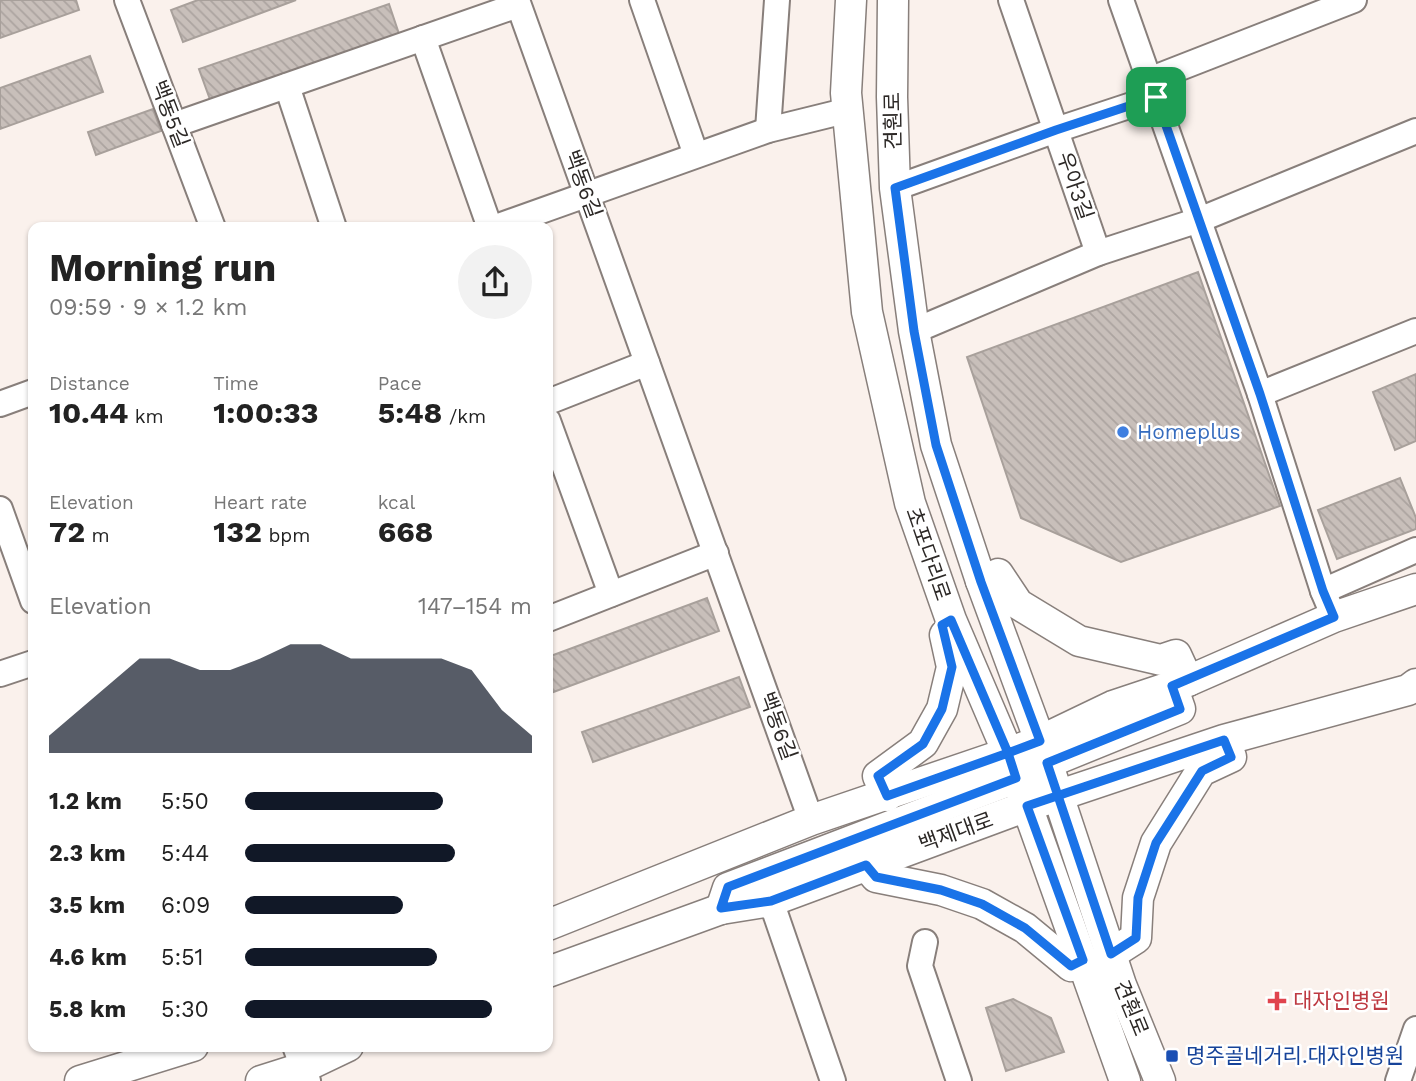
<!DOCTYPE html>
<html lang="en">
<head>
<meta charset="utf-8">
<style>
	body { margin:0; font-family:"Work Sans","Noto Sans KR",sans-serif; background:#f2f2f2; color:#222; height:100vh; display:flex; flex-direction:column; font-size:26px; white-space:nowrap }
	* { box-sizing:border-box; margin:0 }
	p { font-size:23px; color:#767676 }
	.icon { flex:none; width:38px; height:38px; fill:none; stroke:currentColor; stroke-width:2; stroke-linecap:round; stroke-linejoin:round }
	.map { position:relative; flex:1; overflow:hidden }
	.sheet { position:absolute; left:28px; top:222px; width:525px; height:830px; display:flex; flex-direction:column; background:#fff; border-radius:14px; box-shadow:0 2px 5px #0004 }
	.sheet>* { flex:none }
	.pin { position:absolute; display:grid; place-items:center; width:60px; height:60px; color:#fff; margin:-30px; border-radius:14px; box-shadow:0 4px 10px #0006 }
	.round { display:grid; place-items:center; flex:none; width:74px; height:74px; border-radius:37px; background:#f2f2f2 }
	.headline { display:flex; align-items:center; justify-content:space-between; height:119px; padding:0 21px }
	h1 { font-size:38px; font-weight:700; line-height:52px }
	.metrics { display:grid; grid-template-columns:repeat(3,1fr); gap:10px; height:119px; padding:7px 21px }
	.metrics div { display:grid; align-content:center }
	.metrics b { font-size:30px; font-weight:700 }
	.metrics small { font-size:19px; font-weight:400 }
	.metrics p { font-size:19px }
	.chart { height:196px; padding:14px 21px }
	.chart p { display:flex; justify-content:space-between }
	.chart svg { width:100%; height:126px; margin-top:7px; fill:#111827; opacity:.7 }
	ul { padding:0 21px; list-style:none; font-size:23px }
	li { display:grid; grid-template-columns:112px 84px 1fr; align-items:center; height:52px }
	li i { height:18px; border-radius:9px; background:#111827 }
	.map>svg:first-child { display:block }
	.building { fill:url(#building-back-hatch); stroke:#a8a09b; stroke-width:2 }
	.lines { fill:none; stroke-linecap:round; stroke-linejoin:round }
	.minor-casing { stroke:#887f7b; stroke-width:28 }
	.tertiary-casing { stroke:#887f7b; stroke-width:33 }
	.minor { stroke:#fff; stroke-width:24 }
	.tertiary { stroke:#fff; stroke-width:30 }
	.route-casing { stroke:#fff; stroke-width:14 }
	.route { stroke:#1a73e8; stroke-width:9 }
	.shop-dot { fill:#3f7fe0; stroke:#fff; stroke-width:2.5 }
	.health-dot { fill:#e0444e; stroke:#fff; stroke-width:2.5 }
	.transit-dot { fill:#1a4fb4; stroke:#fff; stroke-width:2.5 }
	.labels { text-anchor:middle; stroke-width:5; stroke-linejoin:round; paint-order:stroke }
	.street-label { font-size:21px; fill:#2c2826; stroke:#fff }
	.shop-label { font-size:21px; fill:#366cbe; stroke:#fff; text-anchor:start }
	.health-label { font-size:21px; fill:#be3a42; stroke:#fff; text-anchor:start }
	.transit-label { font-size:21px; fill:#164399; stroke:#fff; text-anchor:start }
</style>
</head>
<body>
<div class="map">
<svg width="1416" height="1081" viewBox="0 0 1416 1081">
	<defs>
		<pattern id="building-back-hatch" width="6" height="6" patternUnits="userSpaceOnUse" patternTransform="scale(1.75)"><rect width="6" height="6" fill="#c8bfba"/><path d="M-1 5l2 2M0 0l6 6M5-1l2 2" fill="none" stroke="#aca4a0"/></pattern>
	</defs>
	<rect width="100%" height="100%" fill="#faf1ec"/>
	<g class="building">
		<polygon points="0,0 76,0 79,10 0,38"/>
		<polygon points="198,0 296,0 183,42 171,10"/>
		<polygon points="389,4 401,40 212,105 199,69"/>
		<polygon points="90,56 103,92 0,129 0,88"/>
		<polygon points="153,109 161,131 96,155 88,132"/>
		<polygon points="1198,272 1280,506 1121,562 1021,518 967,357"/>
		<polygon points="1416,374 1416,441 1395,450 1373,392"/>
		<polygon points="1400,478 1416,518 1416,529 1337,559 1318,510"/>
		<polygon points="707,598 719,631 548,694 548,657"/>
		<polygon points="739,677 750,707 593,762 582,732"/>
		<polygon points="1013,999 1051,1018 1064,1052 1006,1071 986,1008"/>
	</g>
	<g class="lines">
		<g class="minor-casing">
			<g id="minor">
				<polyline points="127,0 213,228"/>
				<polyline points="517,0 811,820"/>
				<polyline points="642,0 696,155"/>
				<polyline points="1011,0 1098,253"/>
				<polyline points="1121,0 1260,394 1323,591 1334,617"/>
				<polyline points="423,38 490,228"/>
				<polyline points="1149,80 1354,0"/>
				<polyline points="287,86 334,228"/>
				<polyline points="174,125 518,5"/>
				<polyline points="768,130 777,0"/>
				<polyline points="895,188 1056,130 1156,97"/>
				<polyline points="493,228 768,130 849,110"/>
				<polyline points="914,331 1098,253 1199,220 1416,131"/>
				<polyline points="1260,394 1416,331"/>
				<polyline points="548,402 647,363"/>
				<polyline points="0,404 33,392"/>
				<polyline points="548,421 611,594"/>
				<polyline points="0,509 33,601"/>
				<polyline points="1323,591 1416,550"/>
				<polyline points="548,619 716,553"/>
				<polyline points="0,674 33,663"/>
				<polyline points="771,901 833,1081"/>
				<polyline points="925,942 920,966 959,1081"/>
				<polyline points="295,1046 308,1081"/>
				<polyline points="1398,1081 1416,1029"/>
			</g>
		</g>
		<g class="tertiary-casing">
			<g id="tertiary">
				<polyline points="851,0 846,93 867,312 910,503 951,620 1008,753 1125,1081"/>
				<polyline points="893,0 892,97 895,188 914,331 936,445 981,581 1040,741 1121,985 1160,1081"/>
				<polyline points="981,581 998,574 1018,604 1079,641 1161,660 1176,655 1188,681"/>
				<polyline points="1039,779 1047,763 1180,709 1172,686"/>
				<polyline points="887,796 878,776 923,743 942,709 952,667 945,635"/>
				<polyline points="866,865 876,877 941,890 982,904 1025,928 1071,966 1083,960"/>
				<polyline points="721,909 728,888 1016,778 1027,762"/>
				<polyline points="548,925 811,820 1008,753 1040,741 1113,706 1188,681 1334,617 1416,589"/>
				<polyline points="1111,954 1136,938 1138,898 1156,843 1201,771 1231,757 1225,741"/>
				<polyline points="548,972 721,909 771,901 1027,806 1224,740 1408,690 1416,684"/>
				<polyline points="80,1081 193,1046"/>
				<polyline points="261,1081 302,1068 348,1046"/>
			</g>
		</g>
		<use href="#minor" class="minor"/>
		<use href="#tertiary" class="tertiary"/>
	</g>
	<g class="lines">
		<g class="route-casing">
			<polyline id="route" points="1156,97 1056,130 895,188 914,331 936,445 981,582 1040,741 1008,753 951,620 942,625 952,667 942,709 923,744 878,776 887,796 1008,753 1016,778 728,887 721,908 771,901 866,865 876,877 941,890 982,904 1025,928 1071,966 1083,960 1027,806 1224,740 1231,757 1202,771 1156,843 1138,898 1136,938 1111,954 1047,763 1180,709 1172,686 1334,617 1323,591 1260,394 1156,97"/>
		</g>
		<use href="#route" class="route"/>
	</g>
	<circle class="shop-dot" cx="1123" cy="432" r="7"/>
	<path class="health-dot" d="M1273.5 990.5h7v7h7v7h-7v7h-7v-7h-7v-7h7z"/>
	<rect class="transit-dot" x="1165" y="1049" width="14" height="14" rx="3.5"/>
	<g class="labels">
		<g class="street-label">
			<text transform="translate(170 114) rotate(69)" y="7">백동5길</text>
			<text transform="translate(893 121) rotate(-91)" y="7">견훤로</text>
			<text transform="translate(583 184) rotate(70)" y="7">백동6길</text>
			<text transform="translate(1075 186) rotate(71)" y="7">우아3길</text>
			<text transform="translate(928 554) rotate(71)" y="7">초포다리로</text>
			<text transform="translate(778 726) rotate(70)" y="7">백동6길</text>
			<text transform="translate(956 832) rotate(-20)" y="7">백제대로</text>
			<text transform="translate(1131 1008) rotate(68)" y="7">견훤로</text>
		</g>
		<g class="shop-label">
			<text x="1137" y="439">Homeplus</text>
		</g>
		<g class="health-label">
			<text x="1293" y="1008">대자인병원</text>
		</g>
		<g class="transit-label">
			<text x="1186" y="1063">명주골네거리.대자인병원</text>
		</g>
	</g>
</svg>
<div class="pin" style="left:1156px;top:97px;background:#1e9e55"><svg class="icon" aria-label="arrive" viewBox="0 0 24 24"><path d="M6 21V4h12l-3 4 3 4H6"/></svg></div>
<section class="sheet">
<div class="headline"><div><h1>Morning run</h1><p>09:59 · 9 × 1.2 km</p></div><a class="round"><svg class="icon" aria-label="share" viewBox="0 0 24 24"><path d="M12 15V3M7 8l5-5 5 5M5 13v7h14v-7"/></svg></a></div>
<div class="metrics">
<div><p>Distance</p><b>10.44<small> km</small></b></div>
<div><p>Time</p><b>1:00:33</b></div>
<div><p>Pace</p><b>5:48<small> /km</small></b></div>
</div>
<div class="metrics">
<div><p>Elevation</p><b>72<small> m</small></b></div>
<div><p>Heart rate</p><b>132<small> bpm</small></b></div>
<div><p>kcal</p><b>668</b></div>
</div>
<div class="chart"><p><span>Elevation</span>147–154 m</p>
<svg viewBox="0 0 160 44" preserveAspectRatio="none"><path d="M0 44V38L10 29L20 20L30 11L40 11L50 15L60 15L70 11L80 6L90 6L100 11L110 11L120 11L130 11L140 15L150 29L160 38V44z"/></svg>
</div>
<ul>
<li><b>1.2 km</b>5:50<i style="width:69%"></i></li>
<li><b>2.3 km</b>5:44<i style="width:73%"></i></li>
<li><b>3.5 km</b>6:09<i style="width:55%"></i></li>
<li><b>4.6 km</b>5:51<i style="width:67%"></i></li>
<li><b>5.8 km</b>5:30<i style="width:86%"></i></li>
</ul>
</section>
</div>
</body>
</html>
